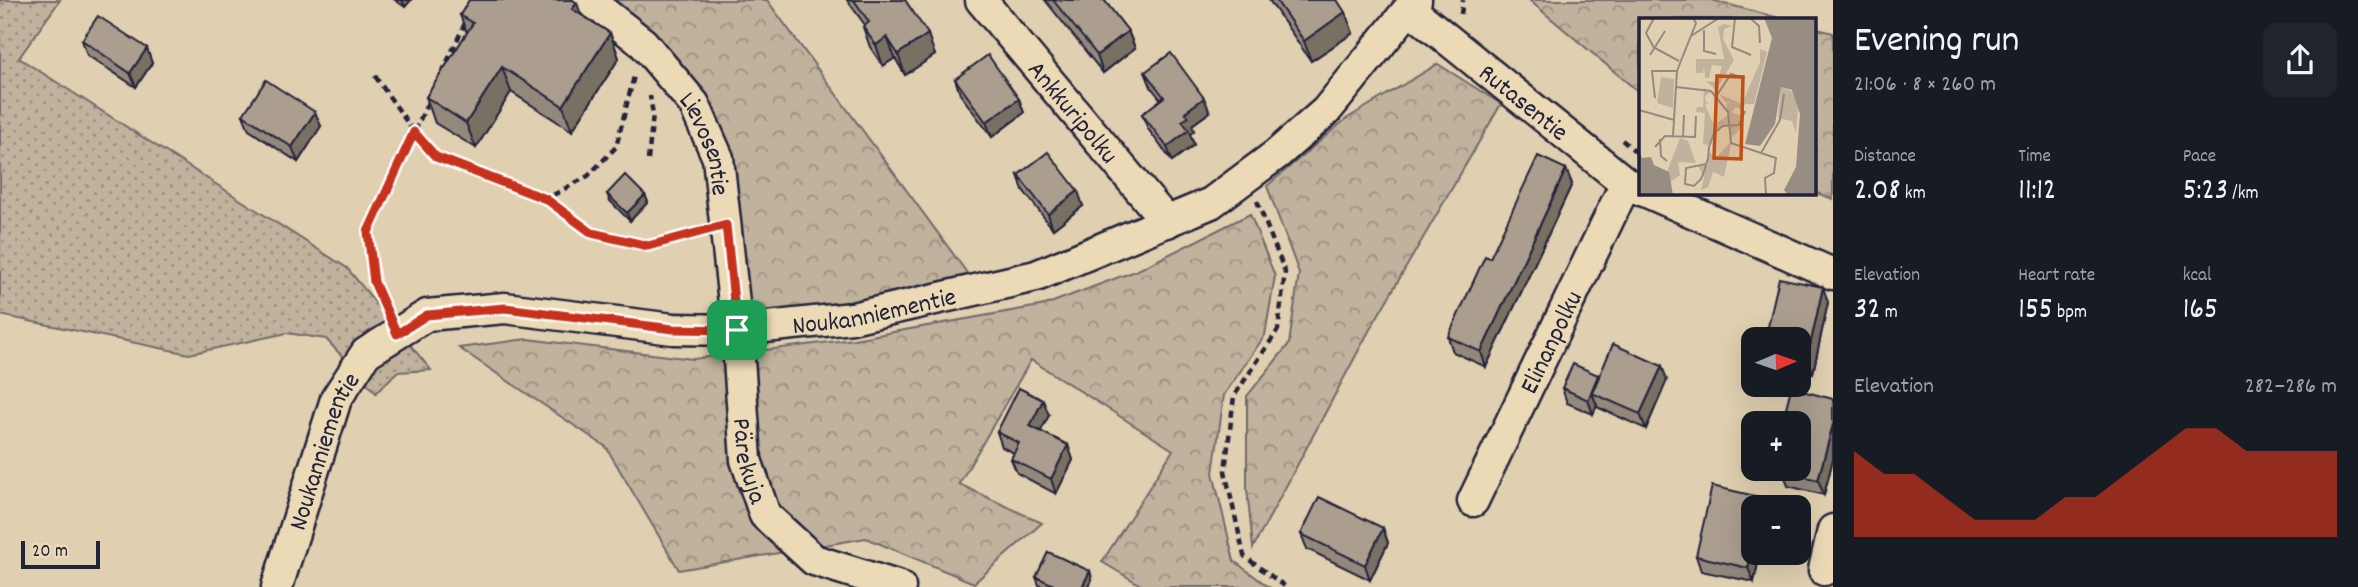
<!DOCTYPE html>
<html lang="en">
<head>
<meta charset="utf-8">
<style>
	body { margin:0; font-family:Dekko,sans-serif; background:#20242c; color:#f1f3f6; height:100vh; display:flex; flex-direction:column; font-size:26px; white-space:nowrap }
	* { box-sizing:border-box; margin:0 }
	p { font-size:23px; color:#9ea1a6 }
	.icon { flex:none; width:38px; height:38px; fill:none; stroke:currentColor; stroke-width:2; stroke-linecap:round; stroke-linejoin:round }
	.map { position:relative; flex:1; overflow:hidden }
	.side { display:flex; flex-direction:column; background:#171b24; width:525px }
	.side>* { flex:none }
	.needle { width:46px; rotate:88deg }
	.controls { position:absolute; left:1741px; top:327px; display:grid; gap:14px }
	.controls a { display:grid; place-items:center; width:70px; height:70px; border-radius:14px; background:#171b24; box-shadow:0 7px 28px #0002; font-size:35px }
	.scale { position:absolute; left:21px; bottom:18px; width:79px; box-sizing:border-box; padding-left:7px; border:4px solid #22223b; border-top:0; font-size:19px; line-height:24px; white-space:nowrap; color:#22223b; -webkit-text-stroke:5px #ecdab7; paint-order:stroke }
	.pin { position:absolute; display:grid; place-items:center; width:60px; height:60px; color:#fff; margin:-30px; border-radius:14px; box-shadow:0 4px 10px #0006 }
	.round { display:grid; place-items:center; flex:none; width:74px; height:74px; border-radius:14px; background:#20242c }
	.headline { display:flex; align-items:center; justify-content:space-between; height:119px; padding:0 21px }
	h1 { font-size:38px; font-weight:600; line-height:52px }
	.stats { display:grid; grid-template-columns:repeat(3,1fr); gap:10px; height:119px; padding:7px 21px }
	.stats div { display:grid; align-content:center }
	.stats b { font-size:30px; font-weight:600 }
	.stats small { font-size:19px; font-weight:400 }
	.stats p { font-size:19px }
	.chart { height:196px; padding:14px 21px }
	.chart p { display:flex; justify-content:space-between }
	.chart svg { width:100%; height:126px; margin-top:7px; fill:#c8321e; opacity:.7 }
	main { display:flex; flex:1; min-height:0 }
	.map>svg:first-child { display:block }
	.green { fill:url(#green-dots); stroke:#716a6c; stroke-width:2 }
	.forest { fill:url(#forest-crowns); stroke:#716a6c; stroke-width:2 }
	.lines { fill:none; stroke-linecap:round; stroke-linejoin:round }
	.minor-casing { stroke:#22223b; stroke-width:35 }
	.path { stroke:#22223b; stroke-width:4.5; stroke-dasharray:7 5; stroke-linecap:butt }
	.minor { stroke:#ecdab7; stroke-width:30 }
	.wall { fill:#93887b; stroke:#22223b; stroke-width:2 }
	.shaded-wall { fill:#786f64; stroke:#22223b; stroke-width:2 }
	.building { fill:#ab9e8f; stroke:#22223b; stroke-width:2 }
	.route-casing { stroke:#fff; stroke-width:14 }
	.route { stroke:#c8321e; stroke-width:9 }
	.labels { text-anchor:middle; stroke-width:5; stroke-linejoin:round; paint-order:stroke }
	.street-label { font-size:26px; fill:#22223b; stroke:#ecdab7 }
	.inset-road { fill:none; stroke:#948a81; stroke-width:2 }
	.view { fill:#c04e15; fill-opacity:0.15; stroke:#c04e15; stroke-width:3.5 }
	.inset-edge { fill:none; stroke:#22223b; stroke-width:3.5 }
</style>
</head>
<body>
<main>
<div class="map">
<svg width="1833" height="587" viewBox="0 0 1833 587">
	<defs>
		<pattern id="green-dots" width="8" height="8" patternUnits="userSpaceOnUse" patternTransform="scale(1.75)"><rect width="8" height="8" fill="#c0b29c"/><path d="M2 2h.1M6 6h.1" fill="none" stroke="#9c9080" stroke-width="1.8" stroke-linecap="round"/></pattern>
		<pattern id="forest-crowns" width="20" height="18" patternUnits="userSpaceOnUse" patternTransform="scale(1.75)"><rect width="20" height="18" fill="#c0b29c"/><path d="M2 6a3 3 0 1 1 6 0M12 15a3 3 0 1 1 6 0" fill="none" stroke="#9c9080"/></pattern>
	</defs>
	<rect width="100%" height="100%" fill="#e0cfb0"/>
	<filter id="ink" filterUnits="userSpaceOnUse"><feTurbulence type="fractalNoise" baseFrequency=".0143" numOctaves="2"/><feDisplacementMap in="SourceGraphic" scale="14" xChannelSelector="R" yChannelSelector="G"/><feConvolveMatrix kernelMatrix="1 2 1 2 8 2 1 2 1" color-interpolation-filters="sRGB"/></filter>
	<g filter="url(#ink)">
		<polygon class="green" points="0,0 60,0 19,58 347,268 431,370 397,372 376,393 326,339 287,333 189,354 0,315"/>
		<g class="forest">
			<polygon points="610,0 767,0 973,281 849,307 748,319 726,154"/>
			<polygon points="1529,0 1711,0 1783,19 1640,19 1640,93"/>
			<polygon points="1814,28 1833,33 1833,199 1814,192"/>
			<polygon points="1438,64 1501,104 1369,331 1253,548 1247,489 1247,396 1289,344 1299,273 1267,186 1346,119"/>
			<polygon points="1250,214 1275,276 1265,335 1224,395 1213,473 1234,561 1269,587 1144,587 1102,562 1173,450 1031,360 959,484 1042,523 974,583 866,538 679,570 606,447 459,348 527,339 693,359 854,339 1045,305 1138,270"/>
		</g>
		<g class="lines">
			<g class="minor-casing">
				<g id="minor">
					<path id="s1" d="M588,0L643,43L694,104L718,158L737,330L746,460L765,515L814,560L900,587"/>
					<path id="s2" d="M981,0L1167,222"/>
					<path id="s3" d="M1410,9L1626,183L1640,190"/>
					<polyline points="1647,192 1833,274"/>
					<path id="s4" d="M1473,501L1626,183"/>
					<polyline points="1824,570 1833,530"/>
					<path id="s5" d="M277,587L336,399L366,353L427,315L505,308L673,329L737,330L852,318L1036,276L1211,203L1277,154L1326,111L1416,0"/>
				</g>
			</g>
			<g class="path">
				<polyline points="1461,14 1463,0"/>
				<polyline points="442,73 466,21"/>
				<polyline points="375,76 414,132 436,157 546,199 588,176 616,147 634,76"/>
				<polyline points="1622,140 1640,155"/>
				<polyline points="648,160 653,115 650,96"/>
				<polyline points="546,199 592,233 648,246 699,233"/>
				<polyline points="1257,201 1285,272 1278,330 1234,396 1225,471 1244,556 1286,587"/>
				<polyline points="386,310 374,282 368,232 429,100"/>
			</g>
			<use href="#minor" class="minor"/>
		</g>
		<g class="wall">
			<polygon points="395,0 411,0 405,7"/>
			<polygon points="847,0 905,0 935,55 905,75 895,58 883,66 870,47 863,27 865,25"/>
			<polygon points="1045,0 1104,0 1128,31 1135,48 1103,73"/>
			<polygon points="1269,0 1337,0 1353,33 1311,61"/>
			<polygon points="581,14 610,33 619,58 572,131 511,92 476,148 435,123 426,97 467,33 460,15"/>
			<polygon points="82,40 152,63 136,87 87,55"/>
			<polygon points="1145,72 1210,112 1192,125 1194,131 1190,134 1194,145 1172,161 1148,129 1142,114 1161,100 1151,87"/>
			<polygon points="955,79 1019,99 1024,113 992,137 960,94"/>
			<polygon points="243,115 321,126 298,162 249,130"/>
			<polygon points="1566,169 1572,184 1486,367 1453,352 1448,337 1490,258"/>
			<polygon points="1018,175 1083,206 1053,229 1023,190"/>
			<polygon points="607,194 645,195 648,202 630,221 610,201"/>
			<polygon points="1828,302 1813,373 1799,370 1799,340"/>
			<polygon points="1598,375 1599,377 1667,380 1646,429 1597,407 1597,405 1593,414 1567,403 1562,388"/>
			<polygon points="1833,399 1833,459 1824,495 1788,486 1783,471 1779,469 1799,469"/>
			<polygon points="1049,415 1040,432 1068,445 1073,460 1056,494 1017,473 1011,459 1014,453 1002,447 997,432"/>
			<polygon points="1383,528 1388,543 1370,580 1307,549 1301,534"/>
			<polygon points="1760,553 1754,582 1701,571 1696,556"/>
			<polygon points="1090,571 1092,579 1089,587 1043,587 1039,585 1036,577"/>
		</g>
		<g class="shaded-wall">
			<polygon points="402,0 411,0 405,7"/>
			<polygon points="577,3 586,28 572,9"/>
			<polygon points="1345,12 1353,33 1311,61 1304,41"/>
			<polygon points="1128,31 1135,48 1103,73 1097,55"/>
			<polygon points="610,33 619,58 572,131 563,106"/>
			<polygon points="928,34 935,55 905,75 898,54"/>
			<polygon points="887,37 895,58 883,66 876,45"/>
			<polygon points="147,48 152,63 136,87 130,73"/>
			<polygon points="502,67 511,92 476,148 466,123"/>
			<polygon points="1204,98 1210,112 1192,125 1194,131 1190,134 1194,145 1172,161 1167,147 1182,121 1185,112"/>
			<polygon points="1019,99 1024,113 992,137 986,122"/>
			<polygon points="315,112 321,126 298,162 292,147"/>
			<polygon points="1566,169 1572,184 1486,367 1481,352"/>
			<polygon points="1078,191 1083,206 1053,229 1048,214"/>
			<polygon points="645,195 648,202 630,221 627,213"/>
			<polygon points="1823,287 1828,302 1813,373 1807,359"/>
			<polygon points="1662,366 1667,380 1646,429 1640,414"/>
			<polygon points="1598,375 1604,390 1592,393 1597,405 1593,414 1588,400"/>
			<polygon points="1043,400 1049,415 1036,441 1030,426"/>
			<polygon points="1833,424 1833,459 1824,495 1818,480"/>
			<polygon points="1068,445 1073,460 1056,494 1051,479"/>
			<polygon points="1764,498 1767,508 1762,508"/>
			<polygon points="1383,528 1388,543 1370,580 1365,565"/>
			<polygon points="1754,544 1754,553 1760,553 1754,582 1748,568"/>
			<polygon points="1090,571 1092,579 1089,587 1082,587"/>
		</g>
		<g class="building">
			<polygon points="469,0 573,0 577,3 572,9 610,33 563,106 502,67 466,123 426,97 473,23 460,15"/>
			<polygon points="854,0 905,0 928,34 898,54 887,37 876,45 863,27 869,22"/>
			<polygon points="1053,0 1104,0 1128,31 1097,55"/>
			<polygon points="1276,0 1337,0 1345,12 1304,41"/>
			<polygon points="98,16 147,48 130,73 82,40"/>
			<polygon points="1171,53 1204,98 1185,112 1189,117 1182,121 1189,130 1167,147 1142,114 1164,97 1145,72"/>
			<polygon points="988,55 1019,99 986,122 955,79"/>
			<polygon points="266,80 315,112 292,147 243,115"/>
			<polygon points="1048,152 1078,191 1048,214 1018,175"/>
			<polygon points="1538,156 1566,169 1481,352 1448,337 1485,256 1490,258"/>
			<polygon points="625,175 645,195 627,213 607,194"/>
			<polygon points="1779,278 1823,287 1807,359 1799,357 1799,340 1765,340"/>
			<polygon points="1613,344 1662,366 1640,414 1592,393"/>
			<polygon points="1573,364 1598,375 1588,400 1562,388"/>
			<polygon points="1019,388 1043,400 1030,426 1068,445 1051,479 1011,459 1019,443 997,432"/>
			<polygon points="1791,388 1833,399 1833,424 1818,480 1782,471 1783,469 1799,469 1799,424 1782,424"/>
			<polygon points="1712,486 1764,498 1762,508 1754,508 1754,544 1748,568 1696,556"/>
			<polygon points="1319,497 1383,528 1365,565 1301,534"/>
			<polygon points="1048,552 1090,571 1082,587 1058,587 1036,577"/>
		</g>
	</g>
	<g class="lines" filter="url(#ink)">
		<g class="route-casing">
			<polygon id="route" points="414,132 436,157 546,199 592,233 648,246 726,225 737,330 673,329 505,308 427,315 397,334 374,282 368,232"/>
		</g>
		<use href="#route" class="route"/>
	</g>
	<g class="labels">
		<g class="street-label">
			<text dy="9" stroke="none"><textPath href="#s3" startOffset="147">Rutasentie</textPath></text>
			<text dy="9" stroke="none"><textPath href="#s2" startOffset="145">Ankkuripolku</textPath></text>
			<text dy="9" stroke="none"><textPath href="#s1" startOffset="191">Lievosentie</textPath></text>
			<text dy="9" stroke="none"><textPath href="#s5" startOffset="774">Noukanniementie</textPath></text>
			<text dy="9" stroke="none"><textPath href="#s4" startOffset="177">Elinanpolku</textPath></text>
			<text dy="9" stroke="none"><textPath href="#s5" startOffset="144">Noukanniementie</textPath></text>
			<text dy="9" stroke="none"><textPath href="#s1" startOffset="513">Pärekuja</textPath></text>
		</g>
	</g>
	<g transform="translate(1639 18)">
		<rect width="177" height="177" fill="#e0cfb0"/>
		<path d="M93,122L85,159L74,154L69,169L62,172L65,160L59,147H66L70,134L78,139Z" fill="#c0b29c"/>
		<path d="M85,6L94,8L85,11L84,21L95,42L77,72L67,63L78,64L83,48L73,47L70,60H66L65,47L64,55H57V41H85L79,9ZM121,31L128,34L115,86H106L102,92L97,89L93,94L103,98L102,111L92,120L87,85L93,84H86L80,76L103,86L121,44ZM22,59L35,61L34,90L18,85ZM142,69L154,74L159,89L157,115L153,103L139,100ZM65,70L72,74L66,78L67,85L71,84L66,87L75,107L89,97L91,107L83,108L69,127L64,126L66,95L57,94L58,89H64ZM41,120L49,123L57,145L39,144L41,157L30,165L28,154Z" fill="#c0b29c"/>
		<path d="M125,0H177V177H144L148,176L145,172L157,149L161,96L153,72L142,69L136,106L121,128L106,126L133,20ZM0,132L3,140L12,139L15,147L30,154L34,177H0Z" fill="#978d83"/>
		<path class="inset-road" d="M15,0L7,15L15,30M96,0L93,29L112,37M111,0L120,8L121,25M65,12V33L77,36M52,18L80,0M16,30L40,43M11,37L26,13M37,69L72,73L89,94L92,125L137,140L135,155L126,160L127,177M78,77L92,56L104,60M16,80L13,53H38M0,92L35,102M34,118L38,53L57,5L54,0M44,119L45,97M21,121L22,138L28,143M16,129L26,118L56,119L57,98M122,135L141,102L145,76M67,146L47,150L46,166L55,168L62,161L66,151L67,146L69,141L70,129L75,115L84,108L100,107L106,93"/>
		<path class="view" d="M78,58L104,59L102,141L75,140Z"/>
		<rect width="177" height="177" class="inset-edge"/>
	</g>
</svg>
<div class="controls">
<a><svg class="needle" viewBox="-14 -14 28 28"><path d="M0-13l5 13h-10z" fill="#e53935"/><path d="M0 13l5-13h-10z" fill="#9ea1a6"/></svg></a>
<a>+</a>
<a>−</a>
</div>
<div class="scale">20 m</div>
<div class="pin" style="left:737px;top:330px;background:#1e9e55"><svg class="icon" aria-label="arrive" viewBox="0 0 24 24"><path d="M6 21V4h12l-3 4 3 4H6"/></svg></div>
</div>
<section class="side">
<div class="headline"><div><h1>Evening run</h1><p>21:06 · 8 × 260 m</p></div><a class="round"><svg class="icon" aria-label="share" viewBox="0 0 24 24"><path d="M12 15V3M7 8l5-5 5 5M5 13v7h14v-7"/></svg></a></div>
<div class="stats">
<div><p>Distance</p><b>2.08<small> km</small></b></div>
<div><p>Time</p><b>11:12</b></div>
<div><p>Pace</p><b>5:23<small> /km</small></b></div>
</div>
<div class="stats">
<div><p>Elevation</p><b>32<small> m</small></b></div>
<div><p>Heart rate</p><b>155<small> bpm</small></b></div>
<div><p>kcal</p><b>165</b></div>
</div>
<div class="chart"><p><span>Elevation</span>282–286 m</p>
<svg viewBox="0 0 160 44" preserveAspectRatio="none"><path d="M0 44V14L10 22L20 22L30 30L40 38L50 38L60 38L70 30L80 30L90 22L100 14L110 6L120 6L130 14L140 14L150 14L160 14V44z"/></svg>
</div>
</section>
</main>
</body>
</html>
